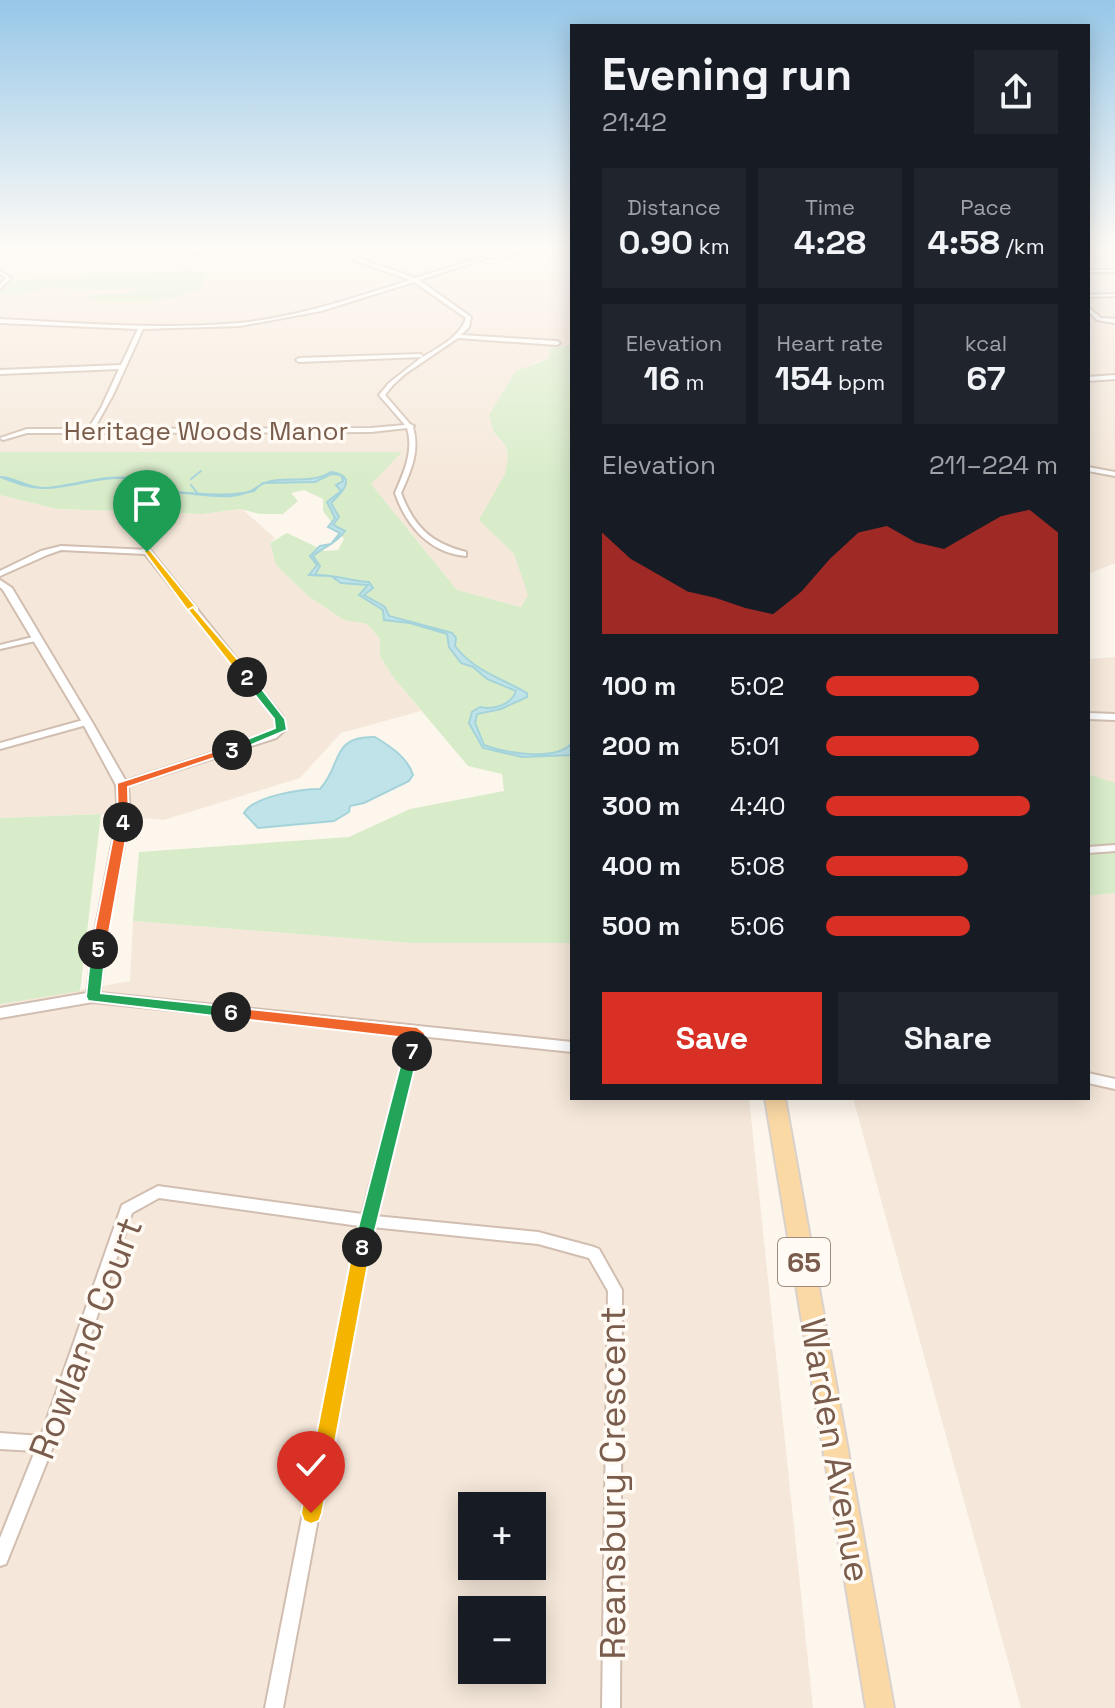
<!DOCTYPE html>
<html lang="en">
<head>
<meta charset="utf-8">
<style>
	body { margin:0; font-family:"Space Grotesk",sans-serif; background:#20242c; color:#f1f3f6; height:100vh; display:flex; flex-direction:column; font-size:30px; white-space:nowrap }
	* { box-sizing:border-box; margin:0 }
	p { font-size:26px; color:#9ea1a6 }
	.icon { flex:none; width:44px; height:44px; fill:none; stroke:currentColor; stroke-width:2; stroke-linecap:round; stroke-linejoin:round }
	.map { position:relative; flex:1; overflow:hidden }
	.sheet { position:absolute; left:570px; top:24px; width:520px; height:1076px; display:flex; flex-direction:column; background:#171b24; border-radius:0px; box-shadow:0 4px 20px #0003 }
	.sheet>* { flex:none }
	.tools { position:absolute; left:458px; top:1492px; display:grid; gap:16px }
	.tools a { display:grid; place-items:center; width:88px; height:88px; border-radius:0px; background:#171b24; box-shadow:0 4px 20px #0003; font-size:40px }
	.pin { position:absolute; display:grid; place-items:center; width:68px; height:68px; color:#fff; margin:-82px -34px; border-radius:50% 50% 50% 0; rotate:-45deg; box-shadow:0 0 8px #0007 }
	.pin .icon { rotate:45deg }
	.km { position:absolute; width:40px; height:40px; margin:-20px; border-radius:50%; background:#222; color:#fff; font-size:22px; line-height:40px; text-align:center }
	.round { display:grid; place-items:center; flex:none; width:84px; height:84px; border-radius:0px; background:#20242c }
	.overview { display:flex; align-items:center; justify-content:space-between; height:136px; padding:0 32px }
	h1 { font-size:44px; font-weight:800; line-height:60px }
	.stats { display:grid; grid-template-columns:repeat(3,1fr); gap:12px; height:136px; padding:8px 32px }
	.stats div { display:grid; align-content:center; border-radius:0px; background:#20242c; text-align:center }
	.stats b { font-size:34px; font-weight:800 }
	.stats small { font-size:22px; font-weight:400 }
	.stats p { font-size:22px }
	.chart { height:224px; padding:16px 32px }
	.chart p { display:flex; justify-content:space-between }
	.chart svg { width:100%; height:144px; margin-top:8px; fill:#d93025; opacity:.7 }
	.cta { display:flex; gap:16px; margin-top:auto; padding:16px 32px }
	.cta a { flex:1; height:92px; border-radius:0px; background:#d93025; color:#fff; font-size:32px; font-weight:800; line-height:92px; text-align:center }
	.cta a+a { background:#20242c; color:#f1f3f6 }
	ul { padding:0 32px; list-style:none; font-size:26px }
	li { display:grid; grid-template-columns:128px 96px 1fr; align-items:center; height:60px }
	li i { height:20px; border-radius:10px; background:#d93025 }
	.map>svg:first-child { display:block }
	.residential { fill:#f5e8da; fill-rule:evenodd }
	.green { fill:#d8ecc9 }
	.water { fill:#bfe3e8; stroke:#a5d3da; stroke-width:2 }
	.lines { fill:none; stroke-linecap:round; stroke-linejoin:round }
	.stream { stroke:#a5d3da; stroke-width:2 }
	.minor-casing { stroke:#d1beb0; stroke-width:4 }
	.tertiary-casing { stroke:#d1beb0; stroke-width:4 }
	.primary-casing { stroke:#dad1cd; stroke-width:4 }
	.minor { fill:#fff; fill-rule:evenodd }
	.tertiary { fill:#fff; fill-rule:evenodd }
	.primary { fill:#fbd9a5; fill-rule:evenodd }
	.split-1 { fill:#f5b400; stroke:#fff; stroke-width:2 }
	.split-2 { fill:#f5b400; stroke:#fff; stroke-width:2 }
	.split-3 { fill:#22a559; stroke:#fff; stroke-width:2 }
	.split-4 { fill:#f0652b; stroke:#fff; stroke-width:2 }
	.split-5 { fill:#f0652b; stroke:#fff; stroke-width:2 }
	.split-6 { fill:#22a559; stroke:#fff; stroke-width:2 }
	.split-7 { fill:#f0652b; stroke:#fff; stroke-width:2 }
	.split-8 { fill:#22a559; stroke:#fff; stroke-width:2 }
	.split-9 { fill:#f5b400; stroke:#fff; stroke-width:2 }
	.labels { text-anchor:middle; stroke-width:7; stroke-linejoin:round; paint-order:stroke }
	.far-street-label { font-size:26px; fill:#7a5c4d; stroke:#fffaf3 }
	.shield { fill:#fffaf3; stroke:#a28b7f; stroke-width:2 }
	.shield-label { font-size:28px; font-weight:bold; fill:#7a5c4d }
	.near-street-label { font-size:36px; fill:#7a5c4d; stroke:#fffaf3 }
</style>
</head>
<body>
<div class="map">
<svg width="1115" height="1708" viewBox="0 0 1115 1708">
	<rect width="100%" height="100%" fill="#fdf6ec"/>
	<g class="residential">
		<polygon points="0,244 572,244 572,345 551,348 548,359 531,364 494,432 506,446 508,458 506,474 480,520 514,554 529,595 521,607 457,590 370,483 401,452 0,452"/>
		<polygon points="1088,244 1115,244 1115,563 1088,574"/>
		<polygon points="0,495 57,509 202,514 242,509 275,538 270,543 276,565 308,596 344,620 367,624 380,639 380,656 393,677 421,711 341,733 300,778 164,820 101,814 0,818"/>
		<polygon points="1115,657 1115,783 1112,783 1088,774 1088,659"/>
		<polygon points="1115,893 1115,1708 1021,1708 853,1098 1088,1098 1088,896"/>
		<path d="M133,921L410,943H572V1098H749L813,1708H0V1004L130,981ZM472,1506H532V1566H472ZM472,1610H532V1670H472Z"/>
	</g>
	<g class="green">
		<path d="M186,271L207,272L202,288C167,304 121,304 83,299C101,289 122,300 139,288L78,290L49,287L20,295L0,294V275L12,280H24Z"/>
		<polygon points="572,345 572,943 410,943 133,921 139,852 349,837 410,809 504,791 502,774 468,766 393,677 380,656 380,639 367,624 344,620 308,596 276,565 270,543 287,533 325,551 338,550 344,539 323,511 323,499 304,490 291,493 298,501 283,514 260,514 241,509 202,514 57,509 0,495 0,452 402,452 371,484 457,590 521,607 528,595 514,554 479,520 505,474 508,458 506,446 494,432 489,415 516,371 548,359 551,348"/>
		<polygon points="1088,774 1115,783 1115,893 1088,896"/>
		<polygon points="101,814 80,991 0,1004 0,818"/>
	</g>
	<g class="water">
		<path d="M331,472C357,476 344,491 331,503L339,517L333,525L345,531C336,544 323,547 313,556L320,566L315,575C334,574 350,581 369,582L373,588L364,595L385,607L389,616L452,633L456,638L455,646C474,671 501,678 527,693V697L501,709L477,714L475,723L484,745C505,753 556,762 572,743V755L522,757L483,748L469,723L472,712L480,707C494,710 511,705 516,691L487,679L473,667L461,663L449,647L447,634L410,623L384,620L383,610L359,595L368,585L341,583L331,576L309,575L317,565L310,556L320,546L331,544L340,533L328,527L335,518L327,502L341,491L336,485L343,481L341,475L331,474L315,482L263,483C233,509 192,488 155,493C147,494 140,498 131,497C132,492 135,485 141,482C114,470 71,489 42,488C27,488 14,482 0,477C12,476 29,489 46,488C76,486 114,470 144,482L138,485L133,497C142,497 149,492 158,492C191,491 221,499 254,491C270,470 306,488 331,472Z"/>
		<path d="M375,737C390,746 408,758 413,775L409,781L364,803L350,806L349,812L334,821L258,828L244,813C254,796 301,789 320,789C343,764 330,736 375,737Z"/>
	</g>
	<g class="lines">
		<g class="stream">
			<polyline points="191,479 201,471"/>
			<polyline points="191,485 198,494"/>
		</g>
		<g class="minor-casing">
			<g id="minor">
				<polygon points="259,244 273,244 192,255 190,254"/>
				<path d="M301,244H309L347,254L415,278L487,256L572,246V248L488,258L419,280L471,317L469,327L461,335L557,341L560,343L557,345L458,338L405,374L393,385L385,395L410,424L414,426L413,427C420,451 411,471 401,493C414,527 431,543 466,552V556C429,553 406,525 395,493C404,472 414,451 407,428L371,432L91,433L88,435L85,433H27L3,440L0,438L27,429H88L101,408L119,369L0,374V370L121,365L138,329L0,323V319C79,323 159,330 239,323C298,317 354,298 410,280L343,256ZM414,282L466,318C460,337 439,347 423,357L421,354L299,358L296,360L299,362L422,357L389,383L379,395L405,425L371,428L94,429L113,395L143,329L240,326L321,311Z"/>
				<rect x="1088" y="249" width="27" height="2"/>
				<rect x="1088" y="270" width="27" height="2"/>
				<polygon points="0,271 11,278 0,289 0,285 6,278 0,274"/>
				<polygon points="1115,294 1115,296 1088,297 1088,295"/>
				<polygon points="1088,307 1101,318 1115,319 1115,323 1097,320 1088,311"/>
				<polygon points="1115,375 1115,379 1088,381 1088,377"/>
				<polygon points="1088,467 1115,472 1115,476 1088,471"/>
				<polygon points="61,546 150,550 283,717 285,730 276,738 125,787 119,787 117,785 119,783 270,734 277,729 276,719 145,554 61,550 47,555 0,576 0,571 41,551"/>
				<polygon points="37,636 40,636 40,640 0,649 0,645"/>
				<polygon points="1088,713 1115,714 1115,720 1088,719"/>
				<polygon points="87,719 90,720 91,722 90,724 0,749 0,743"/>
				<polygon points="1115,845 1115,851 1088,853 1088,847"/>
				<polygon points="417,1029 421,1030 423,1033 375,1216 538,1232 594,1247 599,1249 622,1290 620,1708 602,1708 608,1291 589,1258 538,1244 372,1227 283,1708 265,1708 359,1226 159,1198 132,1213 54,1444 6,1564 0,1566 0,1538 35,1451 0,1449 0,1433 41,1436 122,1205 158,1186 362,1214 411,1033 413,1030"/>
				<polygon points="1088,1073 1115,1079 1115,1089 1088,1083"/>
			</g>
		</g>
		<g class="tertiary-casing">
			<polygon id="tertiary" points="0,580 12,588 92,722 128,785 130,814 106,937 100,993 572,1042 572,1052 93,1002 0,1018 0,1008 87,993 94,937 118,814 116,785 82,722 3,590 0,587"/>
		</g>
		<g class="primary-casing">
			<polygon id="primary" points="765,1098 785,1098 894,1708 866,1708"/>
		</g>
		<use href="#minor" class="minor"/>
		<use href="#tertiary" class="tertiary"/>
		<use href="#primary" class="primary"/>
	</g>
	<linearGradient id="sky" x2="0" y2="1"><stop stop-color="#97c7e8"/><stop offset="0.51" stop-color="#fefbf6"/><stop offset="1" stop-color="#fefbf6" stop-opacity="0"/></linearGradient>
	<rect width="1115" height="483" fill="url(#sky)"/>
	<polygon class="split-1" points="143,550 150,550 197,608 197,612 189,612"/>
	<polygon class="split-2" points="193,607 251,675 251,680 243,680 188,610"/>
	<polygon class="split-3" points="243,675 251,675 285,719 287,730 232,753 226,750 228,747 275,728 274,719 243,680"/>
	<polygon class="split-4" points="228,747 238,750 128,787 129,822 118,824 117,783"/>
	<polygon class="split-5" points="123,818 129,822 106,949 98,954 91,949 116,822"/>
	<polygon class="split-6" points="98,944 106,949 101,993 231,1007 238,1012 231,1018 88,1001 86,997 91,949"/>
	<polygon class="split-7" points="231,1007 417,1027 425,1033 417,1055 412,1057 404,1051 408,1038 231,1018 223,1012"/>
	<polygon class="split-8" points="412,1045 419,1051 371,1247 369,1253 362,1255 356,1253 353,1247 404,1051"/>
	<polygon class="split-9" points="362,1239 369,1242 371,1247 322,1513 319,1521 311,1524 304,1521 301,1513 353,1247 356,1242"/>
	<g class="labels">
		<g class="far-street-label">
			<text x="206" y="440">Heritage Woods Manor</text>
		</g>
		<rect class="shield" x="778" y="1238" width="52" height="48" rx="6"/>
		<g class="shield-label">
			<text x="804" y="1272">65</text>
		</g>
		<g class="near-street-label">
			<text transform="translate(85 1338) rotate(-69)" y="13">Rowland Court</text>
			<text transform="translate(836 1450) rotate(80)" y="13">Warden Avenue</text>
			<text transform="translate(612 1483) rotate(-90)" y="13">Reansbury Crescent</text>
		</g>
	</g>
</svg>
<div class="tools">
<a>+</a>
<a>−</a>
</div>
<div class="pin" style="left:147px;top:552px;background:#1e9e55"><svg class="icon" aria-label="arrive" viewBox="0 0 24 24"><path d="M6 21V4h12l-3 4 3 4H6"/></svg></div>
<div class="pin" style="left:311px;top:1513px;background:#d93025"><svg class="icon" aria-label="check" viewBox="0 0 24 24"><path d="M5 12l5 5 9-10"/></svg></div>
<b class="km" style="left:247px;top:677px">2</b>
<b class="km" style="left:232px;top:750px">3</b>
<b class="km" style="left:123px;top:822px">4</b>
<b class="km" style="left:98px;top:949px">5</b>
<b class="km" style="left:231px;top:1012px">6</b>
<b class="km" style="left:412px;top:1051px">7</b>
<b class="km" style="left:362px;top:1247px">8</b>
<section class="sheet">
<div class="overview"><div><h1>Evening run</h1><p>21:42</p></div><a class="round"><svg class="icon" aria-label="share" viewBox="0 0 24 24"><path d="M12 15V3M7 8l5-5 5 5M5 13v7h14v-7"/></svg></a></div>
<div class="stats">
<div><p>Distance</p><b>0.90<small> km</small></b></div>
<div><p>Time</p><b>4:28</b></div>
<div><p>Pace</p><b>4:58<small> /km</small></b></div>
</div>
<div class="stats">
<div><p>Elevation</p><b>16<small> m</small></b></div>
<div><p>Heart rate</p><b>154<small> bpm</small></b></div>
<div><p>kcal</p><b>67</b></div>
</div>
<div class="chart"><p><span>Elevation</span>211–224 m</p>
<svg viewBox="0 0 160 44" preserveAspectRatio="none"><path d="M0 44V13L10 21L20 26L30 31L40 33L50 36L60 38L70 31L80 21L90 13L100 11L110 16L120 18L130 13L140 8L150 6L160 13V44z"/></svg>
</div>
<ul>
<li><b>100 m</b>5:02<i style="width:66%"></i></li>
<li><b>200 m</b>5:01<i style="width:66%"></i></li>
<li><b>300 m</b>4:40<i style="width:88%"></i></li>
<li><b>400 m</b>5:08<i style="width:61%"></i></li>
<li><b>500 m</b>5:06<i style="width:62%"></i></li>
</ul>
<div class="cta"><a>Save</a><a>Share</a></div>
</section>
</div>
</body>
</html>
